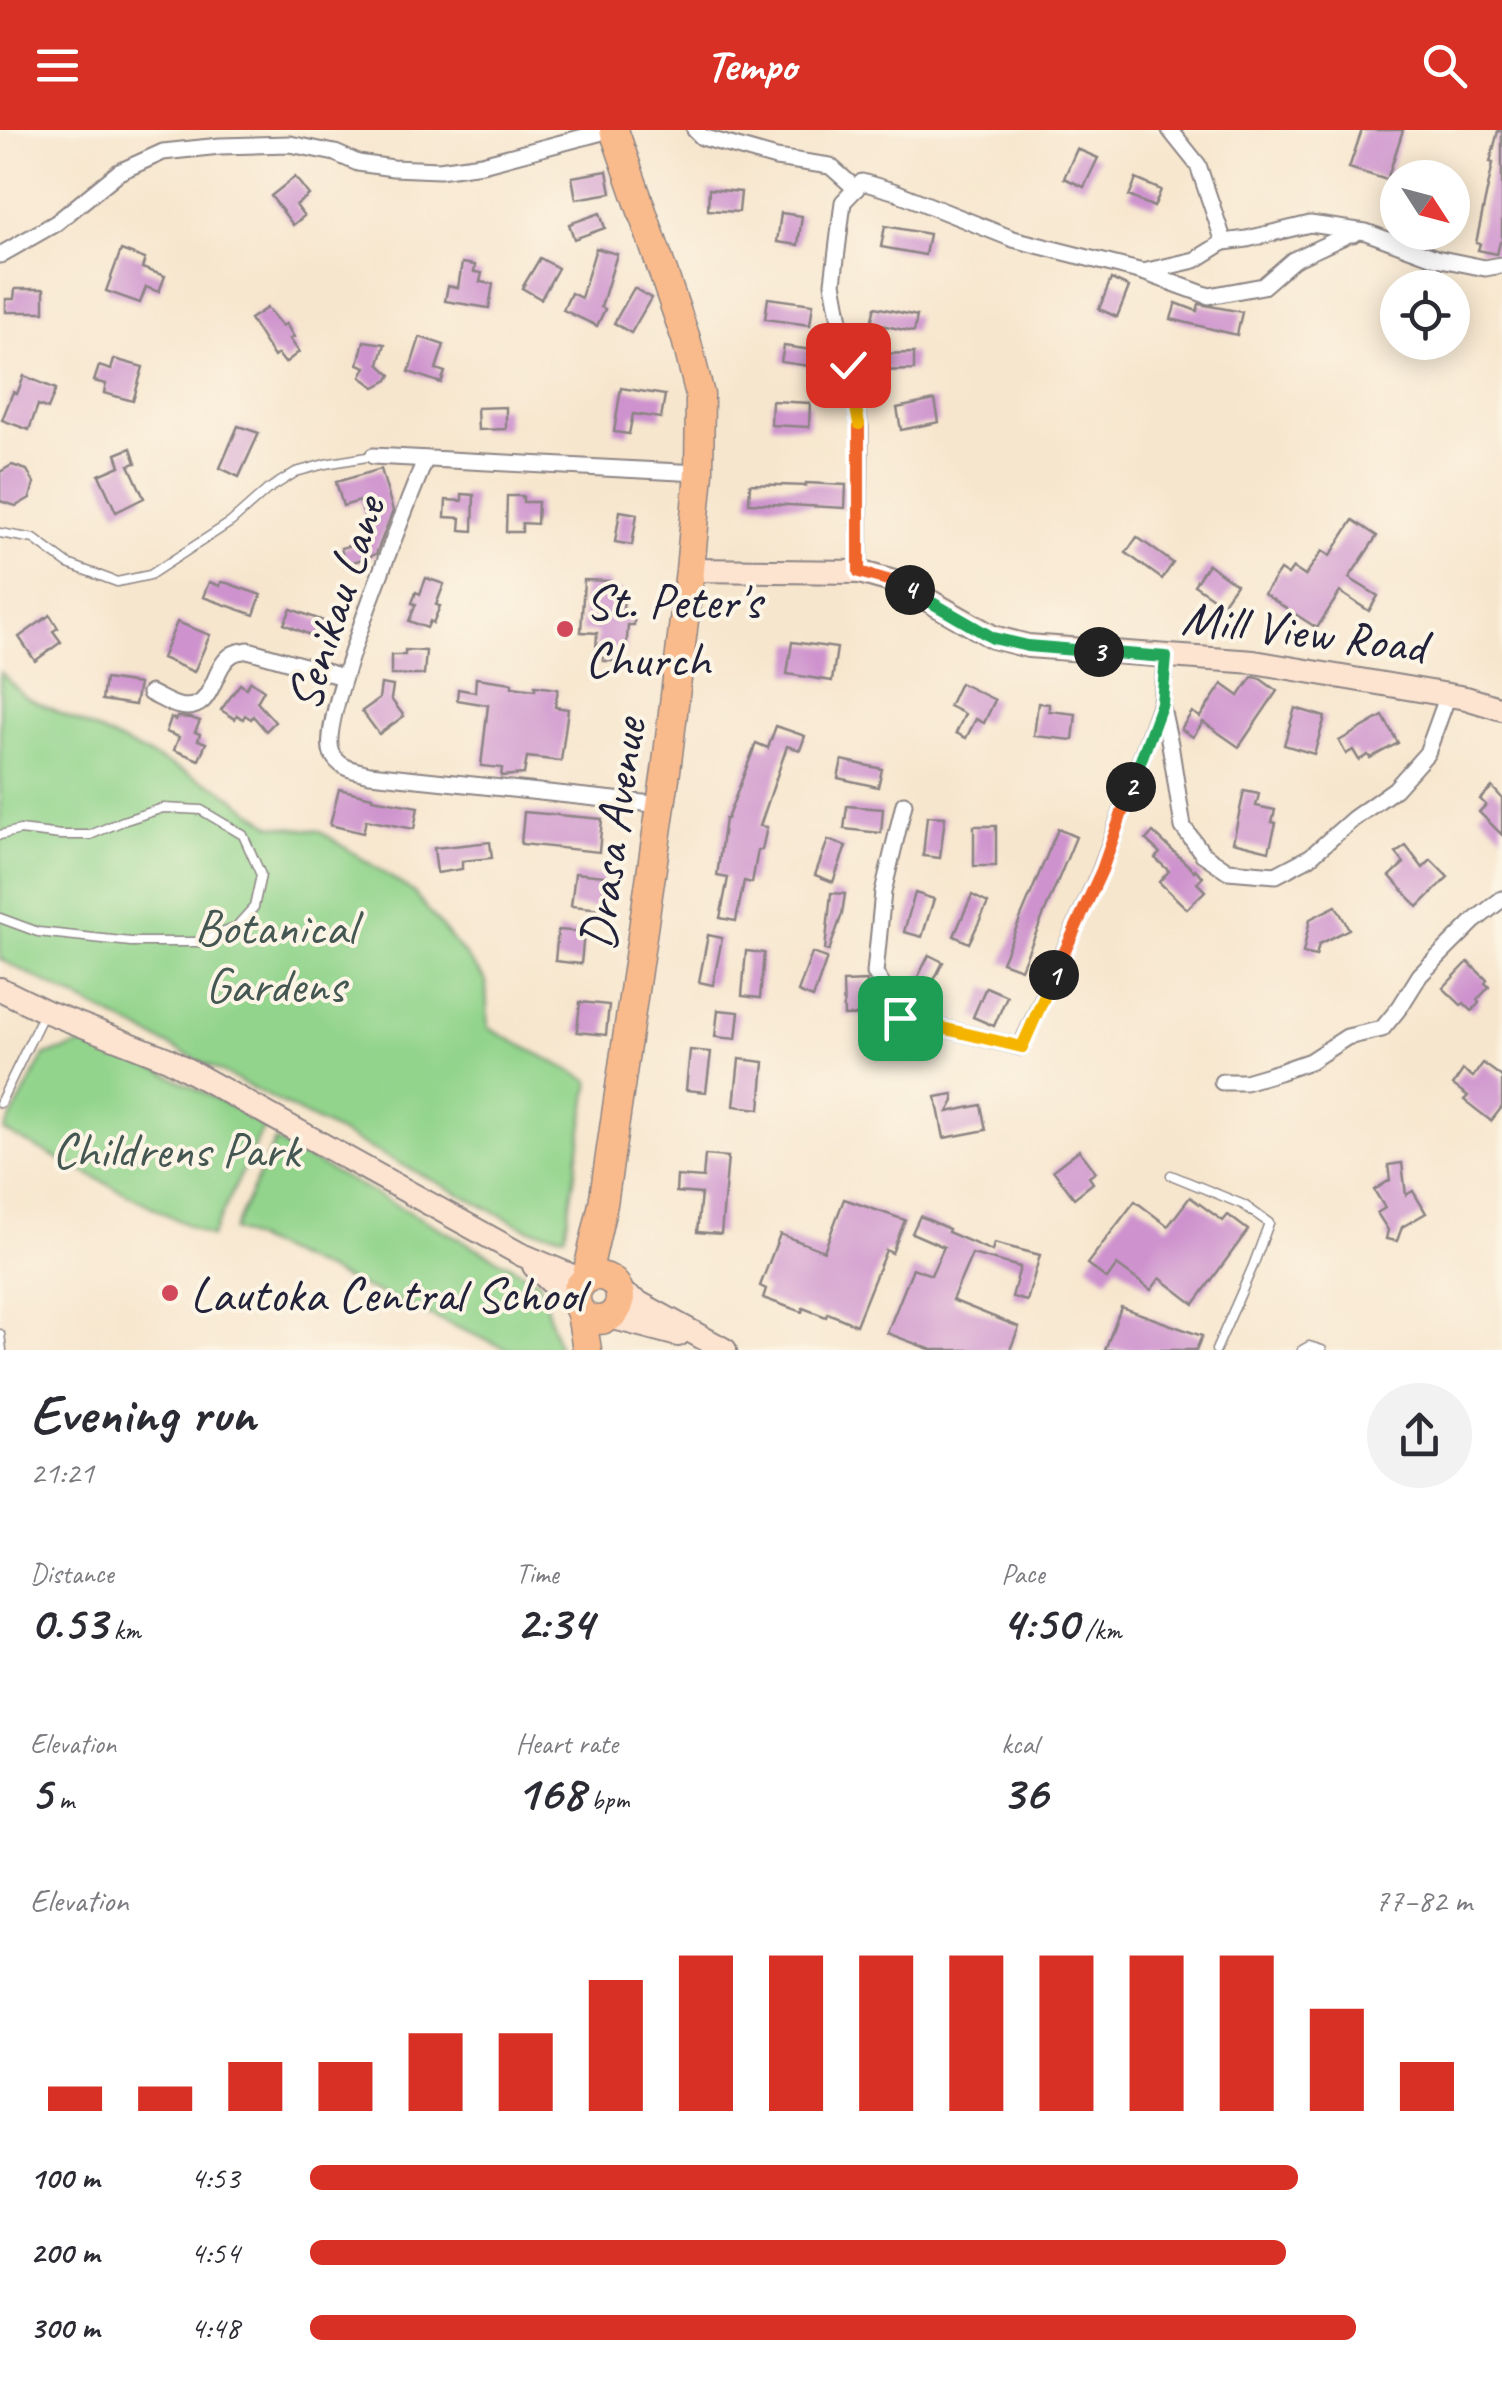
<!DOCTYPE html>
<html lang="en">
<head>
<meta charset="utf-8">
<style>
	body { margin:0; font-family:Caveat,sans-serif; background:#f2f2f3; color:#2b2b33; height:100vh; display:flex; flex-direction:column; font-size:38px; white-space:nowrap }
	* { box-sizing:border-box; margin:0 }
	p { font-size:32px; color:#7c7c81 }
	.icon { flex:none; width:55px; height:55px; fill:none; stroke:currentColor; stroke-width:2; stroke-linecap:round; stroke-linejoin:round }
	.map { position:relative; height:1220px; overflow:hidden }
	.side { display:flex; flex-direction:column; background:#fff; flex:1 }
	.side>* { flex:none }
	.needle { width:65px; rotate:126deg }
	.controls { position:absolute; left:1380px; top:30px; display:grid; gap:20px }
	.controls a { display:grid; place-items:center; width:90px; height:90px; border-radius:50%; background:#fff; box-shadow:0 5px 25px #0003; font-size:50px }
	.pin { position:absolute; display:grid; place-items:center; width:85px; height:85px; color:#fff; margin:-42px; border-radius:20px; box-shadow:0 5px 15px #0006 }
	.km { position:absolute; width:50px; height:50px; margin:-25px; border-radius:50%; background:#222; color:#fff; font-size:28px; line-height:50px; text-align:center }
	.round { display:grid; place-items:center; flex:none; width:105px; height:105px; border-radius:52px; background:#f2f2f3 }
	.headline { display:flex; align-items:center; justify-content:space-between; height:170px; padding:0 30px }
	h1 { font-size:55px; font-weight:700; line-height:75px }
	.metrics { display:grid; grid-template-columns:repeat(3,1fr); gap:15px; height:170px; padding:10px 30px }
	.metrics div { display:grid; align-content:center }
	.metrics b { font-size:50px; font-weight:700 }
	.metrics small { font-size:28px; font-weight:400 }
	.metrics p { font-size:28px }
	.chart { height:280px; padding:20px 30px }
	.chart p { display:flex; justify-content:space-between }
	.chart svg { width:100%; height:180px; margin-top:10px; stroke:#d93025; stroke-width:6 }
	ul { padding:0 30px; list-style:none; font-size:32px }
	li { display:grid; grid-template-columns:160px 120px 1fr; align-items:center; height:75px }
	li i { height:25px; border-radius:12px; background:#d93025 }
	header { display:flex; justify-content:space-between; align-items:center; height:130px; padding:0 30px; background:#d93025; color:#fff; font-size:45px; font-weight:700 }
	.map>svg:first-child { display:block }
	.green { fill:#92d48c; stroke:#5a7b64; stroke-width:2.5 }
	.building { fill:#ce93ce }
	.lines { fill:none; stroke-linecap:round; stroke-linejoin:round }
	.lane-casing { stroke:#8c8484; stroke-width:11 }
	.street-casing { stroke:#8c8484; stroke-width:19 }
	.secondary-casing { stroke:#8c8484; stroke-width:26 }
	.highway-casing { stroke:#8c8484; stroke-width:31 }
	.lane { stroke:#fff; stroke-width:8 }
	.street { stroke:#fff; stroke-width:15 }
	.secondary { stroke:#fde4d1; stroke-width:22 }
	.highway { stroke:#fabb8c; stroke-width:28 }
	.split-1-casing { stroke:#fff; stroke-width:20 }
	.split-2-casing { stroke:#fff; stroke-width:20 }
	.split-3-casing { stroke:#fff; stroke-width:20 }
	.split-4-casing { stroke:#fff; stroke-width:20 }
	.split-5-casing { stroke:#fff; stroke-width:20 }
	.split-6-casing { stroke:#fff; stroke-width:20 }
	.split-1 { stroke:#f5b400; stroke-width:12 }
	.split-2 { stroke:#f0652b; stroke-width:12 }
	.split-3 { stroke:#22a559; stroke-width:12 }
	.split-4 { stroke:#22a559; stroke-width:12 }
	.split-5 { stroke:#f0652b; stroke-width:12 }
	.split-6 { stroke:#f5b400; stroke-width:12 }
	.poi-dot { fill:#d1495b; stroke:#fcf5e5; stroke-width:4 }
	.labels { text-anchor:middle; stroke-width:8; stroke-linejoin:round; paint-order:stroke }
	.poi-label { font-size:50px; fill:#22223b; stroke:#fcf5e5; text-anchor:start }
	.street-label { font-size:50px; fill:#22223b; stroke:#fcf5e5 }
	.park-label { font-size:50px; fill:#445753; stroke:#fcf5e5 }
</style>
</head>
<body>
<header><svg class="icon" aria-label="menu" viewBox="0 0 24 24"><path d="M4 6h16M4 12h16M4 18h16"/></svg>Tempo<svg class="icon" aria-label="search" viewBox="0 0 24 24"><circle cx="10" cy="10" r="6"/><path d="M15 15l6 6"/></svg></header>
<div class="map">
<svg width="1502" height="1220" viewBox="0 0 1502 1220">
	<rect width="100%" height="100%" fill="#fcf5e5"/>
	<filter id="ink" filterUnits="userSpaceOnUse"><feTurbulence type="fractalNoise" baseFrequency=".01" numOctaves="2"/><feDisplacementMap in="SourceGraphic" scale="20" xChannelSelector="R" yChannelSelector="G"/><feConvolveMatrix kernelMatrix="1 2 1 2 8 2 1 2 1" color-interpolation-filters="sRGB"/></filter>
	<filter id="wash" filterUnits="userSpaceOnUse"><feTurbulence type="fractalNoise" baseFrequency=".0048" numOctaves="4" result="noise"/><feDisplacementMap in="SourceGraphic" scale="40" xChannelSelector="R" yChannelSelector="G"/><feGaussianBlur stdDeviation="2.25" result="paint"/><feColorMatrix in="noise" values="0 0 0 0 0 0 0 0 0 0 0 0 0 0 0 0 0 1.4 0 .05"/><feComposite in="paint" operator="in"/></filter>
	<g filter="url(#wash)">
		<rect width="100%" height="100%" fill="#f7e6ce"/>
		<g class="green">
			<polygon points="0,542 24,566 219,658 271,695 320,701 413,762 486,851 488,898 590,951 565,1105 528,1099 0,829"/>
			<polygon points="88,913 161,941 265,994 211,1107 4,1001 45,925"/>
			<polygon points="275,1011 539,1151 559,1220 509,1220 233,1100"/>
		</g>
		<g id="blocks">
			<g class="building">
				<polygon points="1362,0 1403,0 1387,50 1349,38"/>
				<polygon points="1498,1 1502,1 1502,112 1500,112 1497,124 1478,120 1480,114 1476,113 1493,33 1490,32"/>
				<polygon points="1077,19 1098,28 1084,57 1064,48"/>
				<polygon points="607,41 611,63 576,69 572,47"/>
				<polygon points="295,47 309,65 296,75 304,86 293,95 271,66"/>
				<polygon points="1136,49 1161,60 1154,77 1129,66"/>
				<polygon points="709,59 741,62 739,82 708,80"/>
				<polygon points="600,83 605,98 574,109 569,94"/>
				<polygon points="781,83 802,86 798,115 777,112"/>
				<polygon points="885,96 929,104 925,125 881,117"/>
				<polygon points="596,118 617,124 601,177 605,179 597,196 563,180 571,163 581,168"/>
				<polygon points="121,120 145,129 142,138 165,146 159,162 146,157 140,173 106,161"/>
				<polygon points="540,128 558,138 541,169 522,158"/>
				<polygon points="462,133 475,135 474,142 482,143 480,152 493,154 489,178 445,171 448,156 458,158"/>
				<polygon points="1111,149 1129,157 1117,187 1099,179"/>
				<polygon points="634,158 651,168 631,203 614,193"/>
				<polygon points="15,159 44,159 44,182 6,182 6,169 14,169"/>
				<polygon points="768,168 813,174 810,195 765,189"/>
				<polygon points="1176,173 1197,181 1199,174 1242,182 1237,205 1171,189"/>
				<polygon points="875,177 917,186 914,202 871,193"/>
				<polygon points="267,178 282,196 286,194 294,207 290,209 299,222 285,233 278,224 274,227 250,189"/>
				<polygon points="420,207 444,215 436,239 445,242 441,253 409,242"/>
				<polygon points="364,211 385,214 379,234 391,245 388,250 375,257 361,247 366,237 358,234"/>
				<polygon points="784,216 826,222 824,238 781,232"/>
				<polygon points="914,223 914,240 874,241 874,224"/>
				<polygon points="114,229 143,237 133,271 104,263 106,254 94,251 99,236 111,240"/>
				<polygon points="24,246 56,259 48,279 38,275 29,300 2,290 13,262 17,264"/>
				<polygon points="621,258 665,265 661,288 633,284 629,304 614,302"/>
				<polygon points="935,270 939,292 901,300 897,278"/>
				<polygon points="772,271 810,273 809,297 771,295"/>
				<polygon points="506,277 506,299 478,300 477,278"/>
				<polygon points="238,296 259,303 239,347 220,338"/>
				<polygon points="131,318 136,333 129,335 144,368 116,382 99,345 120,336 116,324"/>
				<polygon points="12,335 27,340 34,353 30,368 16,376 0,371 0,342"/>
				<polygon points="381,339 393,381 376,424 345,435 341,418 368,411 363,394 366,393 360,371 343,376 336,352"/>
				<polygon points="806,353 846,355 845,378 749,373 750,354 806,356"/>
				<polygon points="462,364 474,365 473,401 460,400 461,388 445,387 446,370 462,371"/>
				<polygon points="507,366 523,366 523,372 538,372 537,394 522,393 522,402 506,402"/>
				<polygon points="620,381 637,384 632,415 615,412"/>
				<polygon points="1353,390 1377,406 1349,448 1378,466 1369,481 1340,462 1317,498 1264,464 1280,440 1288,445 1293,438 1305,446 1322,421 1330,426"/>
				<polygon points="1137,407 1173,433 1162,449 1126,423"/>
				<polygon points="1208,434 1236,454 1222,474 1194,455"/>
				<polygon points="426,448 444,454 436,475 440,476 433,493 430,491 427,498 409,491 416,474 412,473 416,462 420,464"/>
				<polygon points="584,450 610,451 610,460 624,461 623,482 634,483 634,495 628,495 626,523 616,522 616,531 603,531 604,520 596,520 597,503 581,502"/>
				<polygon points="209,452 220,456 221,452 227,453 261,465 254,485 203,467"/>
				<polygon points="291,479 326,492 323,497 336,503 331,514 284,494"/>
				<polygon points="50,485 58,498 53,501 61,512 35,531 19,507"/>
				<polygon points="177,492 210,505 194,542 162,528"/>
				<polygon points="792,512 837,518 832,551 787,544"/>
				<polygon points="405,520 426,521 424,545 391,545 391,525 405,525"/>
				<polygon points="1252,547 1259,548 1277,561 1239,617 1203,592 1193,607 1181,599 1192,582 1200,587 1222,554 1239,566"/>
				<polygon points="476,548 512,553 512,557 535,560 535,556 558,559 555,577 568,579 561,631 527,627 524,644 501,646 502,638 481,636 488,575 457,570 458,559 475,562"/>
				<polygon points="105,549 139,554 135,575 102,570"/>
				<polygon points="251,551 264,560 257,572 275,592 266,601 253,586 251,589 245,585 243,589 237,585 235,589 221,580 240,554 246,558"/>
				<polygon points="960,553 995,570 984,593 976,589 966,608 956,603 965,584 949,576"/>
				<polygon points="381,554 393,556 391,569 404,586 379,604 362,581 379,569"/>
				<polygon points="1038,573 1049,574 1049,581 1076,584 1073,610 1034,606"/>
				<polygon points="1295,578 1325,587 1314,624 1284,615"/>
				<polygon points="1383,586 1398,613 1370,628 1368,625 1359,630 1353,620 1346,624 1339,611"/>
				<polygon points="177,587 191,588 200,591 195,602 200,604 198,610 206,613 199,630 174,620 179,607 166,602 171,588 176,590"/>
				<polygon points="776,596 805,606 800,620 787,616 760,696 767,697 762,720 758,720 752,753 744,751 736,791 720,788 728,748 717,746 725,689 727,689 756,613 768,618"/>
				<polygon points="842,630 882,639 878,657 838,648"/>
				<polygon points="1492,657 1502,668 1502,705 1479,682 1486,675 1480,669"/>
				<polygon points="339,659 372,667 372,669 418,677 414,699 366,690 363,703 330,695"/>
				<polygon points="1244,661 1259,664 1256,676 1275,680 1272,692 1276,693 1269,721 1233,712"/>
				<polygon points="847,676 883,679 881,703 844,699"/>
				<polygon points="524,682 602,689 599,722 521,714"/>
				<polygon points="927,686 945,687 940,728 923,726"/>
				<rect x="974" y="696" width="22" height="40"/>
				<polygon points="1058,699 1076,707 1021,839 1002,832"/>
				<polygon points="1153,702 1194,741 1195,739 1203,747 1197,753 1205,761 1187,779 1159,752 1169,741 1155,728 1160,723 1146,710"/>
				<polygon points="828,710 846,716 833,752 815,745"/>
				<polygon points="490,712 492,728 462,731 462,739 437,743 434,718"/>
				<polygon points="1406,716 1423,738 1431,730 1448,747 1418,777 1390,746 1404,733 1396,723"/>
				<polygon points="575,743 605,746 602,779 571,776"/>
				<polygon points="831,763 845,764 842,784 829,821 825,820"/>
				<polygon points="915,763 934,769 922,807 904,802"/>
				<polygon points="972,765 988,773 969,813 954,806"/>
				<polygon points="1336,776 1349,799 1319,814 1316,826 1303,823 1310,789"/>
				<polygon points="558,800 584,802 581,834 555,831"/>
				<polygon points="708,805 722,808 713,855 699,852"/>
				<polygon points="746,821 764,823 760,868 742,866"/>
				<polygon points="812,823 827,828 813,868 798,862"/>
				<polygon points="929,825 943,832 927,864 913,857"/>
				<polygon points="1468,832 1487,850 1485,853 1489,857 1477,870 1479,873 1472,881 1464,873 1461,875 1443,858"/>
				<polygon points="867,851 867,885 844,886 843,852"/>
				<polygon points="986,857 1007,866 994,896 973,887"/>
				<polygon points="580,872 609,875 606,905 577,902"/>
				<polygon points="718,880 739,882 736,909 715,907"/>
				<polygon points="690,920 711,922 706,962 686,960"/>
				<polygon points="739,929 764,932 760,979 734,976"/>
				<polygon points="1483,933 1502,947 1502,977 1491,991 1464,970 1468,966 1453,955 1463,940 1473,947"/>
				<polygon points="953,964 954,971 948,982 981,975 986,1000 944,1008 936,967"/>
				<polygon points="1079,1020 1096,1042 1089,1047 1093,1053 1074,1068 1053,1040"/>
				<polygon points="705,1025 728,1027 721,1104 697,1102 701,1064 676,1062 677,1046 703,1048"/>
				<polygon points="1402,1033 1406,1065 1413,1061 1426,1083 1402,1097 1397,1111 1386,1109 1388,1100 1377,1083 1385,1078 1374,1060 1390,1050 1388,1035"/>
				<polygon points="1190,1067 1223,1091 1228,1085 1248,1100 1194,1174 1160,1148 1151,1160 1117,1135 1107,1149 1087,1134 1135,1071 1168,1096"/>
				<polygon points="844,1069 905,1090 892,1123 886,1120 856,1195 828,1183 826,1187 803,1178 802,1182 763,1168 766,1159 760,1156 780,1104 824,1121"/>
				<polygon points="920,1086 949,1099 948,1102 992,1121 994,1113 1040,1125 1027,1171 1012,1167 1020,1137 972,1124 952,1170 1019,1197 1010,1220 932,1220 887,1203 913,1138 931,1145 944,1117 912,1103"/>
				<polygon points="1121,1177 1202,1206 1196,1220 1105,1220"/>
			</g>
		</g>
	</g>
	<g filter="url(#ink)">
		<use href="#blocks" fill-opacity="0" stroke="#8c8484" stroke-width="2.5"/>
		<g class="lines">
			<g class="lane-casing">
				<g id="lane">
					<polyline points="0,403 34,409 68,434 117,452 150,445 231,392 267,360 296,342 325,334 373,326"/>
					<polyline points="0,705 20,700 61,705 90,705 123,691 163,678 201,680 243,705 261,745 254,777 235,798 199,812 131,812 38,802 0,788"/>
					<polyline points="0,973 43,885"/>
					<polyline points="1171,1045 1244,1075 1269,1093 1253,1136 1216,1220"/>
					<polyline points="0,1204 2,1220"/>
					<polyline points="1302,1220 1309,1216 1322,1220"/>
				</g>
			</g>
			<g class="street-casing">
				<g id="street">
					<polyline points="695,0 702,7 776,28 830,36 856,59"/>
					<polyline points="1170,0 1198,35 1224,112"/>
					<polyline points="0,125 56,93 119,42 163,22 220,16 290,14 335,23 358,33 393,38 439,40 482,34 610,0"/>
					<polyline points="1143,142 1209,166 1263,156 1293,130 1349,104 1353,104"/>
					<polyline points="373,326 699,343"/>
					<path d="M425,330C408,373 317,592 332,623C339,639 354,640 370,644L662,675"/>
					<polyline points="859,442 860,297 833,153 843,72 862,52 893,61 1013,109 1143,142 1195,130 1224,112 1247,109 1310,94 1366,102 1436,128 1485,138 1502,135"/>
					<path d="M150,563C159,567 169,574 179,576C216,584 210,537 233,524C235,522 246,521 248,520L343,547"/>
					<polyline points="1161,573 1170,614 1183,697 1203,724 1228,741 1276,745 1310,727 1353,689 1395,659 1427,623 1448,565"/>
					<polyline points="904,674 883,762 875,843 901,888 1021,917 1101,740 1161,573 1166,527"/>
					<polyline points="1222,952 1245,952 1279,942 1310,931 1347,907 1382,899 1400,877 1420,845 1474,791 1502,769"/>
				</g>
			</g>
			<g class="secondary-casing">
				<g id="secondary">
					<polyline points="690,440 859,442 898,453 993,507 1028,516 1254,532 1466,568 1502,579"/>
					<polyline points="0,859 45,881 168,929 520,1124 584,1151"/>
					<polyline points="534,1136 578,1178"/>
					<polyline points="619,1162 725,1220"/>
					<polyline points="610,1187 678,1205"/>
				</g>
			</g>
			<g class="highway-casing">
				<g id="highway">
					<circle cx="598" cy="1168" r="22"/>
					<polyline points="586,1149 603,1074 666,641 690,440 699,343 700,265 686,209 614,0"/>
					<polyline points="581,1183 587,1220"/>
				</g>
			</g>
			<use href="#lane" class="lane"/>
			<use href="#street" class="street"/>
			<use href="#secondary" class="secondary"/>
			<use href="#highway" class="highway"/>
		</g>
	</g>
	<g class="lines" filter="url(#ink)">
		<g class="split-1-casing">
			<polyline id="split-1" points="900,888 1022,917 1054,845"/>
		</g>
		<g class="split-2-casing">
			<polyline id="split-2" points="1054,845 1102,740 1131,657"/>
		</g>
		<g class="split-3-casing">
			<polyline id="split-3" points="1099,522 1166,527 1162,573 1131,657"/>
		</g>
		<g class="split-4-casing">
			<polyline id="split-4" points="910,460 993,508 1028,516 1099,522"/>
		</g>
		<g class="split-5-casing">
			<polyline id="split-5" points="859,294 859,442 898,453 910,460"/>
		</g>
		<g class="split-6-casing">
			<polyline id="split-6" points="848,235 859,294"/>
		</g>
		<use href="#split-1" class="split-1"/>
		<use href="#split-2" class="split-2"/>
		<use href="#split-3" class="split-3"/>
		<use href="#split-4" class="split-4"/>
		<use href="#split-5" class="split-5"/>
		<use href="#split-6" class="split-6"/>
	</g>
	<g class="poi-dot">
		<circle cx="565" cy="499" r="10"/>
		<circle cx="170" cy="1163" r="10"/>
	</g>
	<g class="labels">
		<g class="poi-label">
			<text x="585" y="488">St. Peter's<tspan x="585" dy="58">Church</tspan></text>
			<text x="190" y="1181">Lautoka Central School</text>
		</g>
		<g class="street-label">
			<text transform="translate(334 473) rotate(-72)" y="18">Senikau Lane</text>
			<text transform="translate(1304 500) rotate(7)" y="18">Mill View Road</text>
			<text transform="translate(611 704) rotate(-82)" y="18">Drasa Avenue</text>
		</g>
		<g class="park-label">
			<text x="275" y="814">Botanical<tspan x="275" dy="58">Gardens</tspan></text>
			<text x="176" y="1037">Childrens Park</text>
		</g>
	</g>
</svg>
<div class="controls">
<a><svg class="needle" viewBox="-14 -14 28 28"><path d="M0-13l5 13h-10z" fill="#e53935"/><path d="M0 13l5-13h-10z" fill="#7c7c81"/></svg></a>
<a><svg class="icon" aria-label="locate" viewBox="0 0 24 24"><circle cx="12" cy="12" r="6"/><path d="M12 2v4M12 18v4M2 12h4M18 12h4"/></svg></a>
</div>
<div class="pin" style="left:900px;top:888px;background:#1e9e55"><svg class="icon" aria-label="arrive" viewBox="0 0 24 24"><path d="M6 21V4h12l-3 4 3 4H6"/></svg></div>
<div class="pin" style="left:848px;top:235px;background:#d93025"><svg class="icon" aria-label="check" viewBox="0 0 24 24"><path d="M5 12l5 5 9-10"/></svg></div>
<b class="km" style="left:1054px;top:845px">1</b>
<b class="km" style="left:1131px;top:657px">2</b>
<b class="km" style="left:1099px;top:522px">3</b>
<b class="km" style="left:910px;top:460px">4</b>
</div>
<section class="side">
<div class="headline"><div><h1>Evening run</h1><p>21:21</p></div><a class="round"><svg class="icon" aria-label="share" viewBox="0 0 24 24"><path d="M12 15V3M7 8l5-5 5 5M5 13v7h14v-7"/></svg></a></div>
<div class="metrics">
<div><p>Distance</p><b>0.53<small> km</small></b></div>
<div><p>Time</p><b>2:34</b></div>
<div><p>Pace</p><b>4:50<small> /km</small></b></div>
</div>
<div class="metrics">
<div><p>Elevation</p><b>5<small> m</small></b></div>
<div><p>Heart rate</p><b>168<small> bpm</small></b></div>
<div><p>kcal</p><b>36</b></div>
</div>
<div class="chart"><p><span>Elevation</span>77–82 m</p>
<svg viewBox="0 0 160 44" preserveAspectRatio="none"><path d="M5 44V38M15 44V38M25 44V32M35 44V32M45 44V25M55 44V25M65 44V12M75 44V6M85 44V6M95 44V6M105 44V6M115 44V6M125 44V6M135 44V6M145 44V19M155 44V32"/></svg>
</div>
<ul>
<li><b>100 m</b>4:53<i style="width:85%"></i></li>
<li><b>200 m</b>4:54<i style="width:84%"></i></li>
<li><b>300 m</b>4:48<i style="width:90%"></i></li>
</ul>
</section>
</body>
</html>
